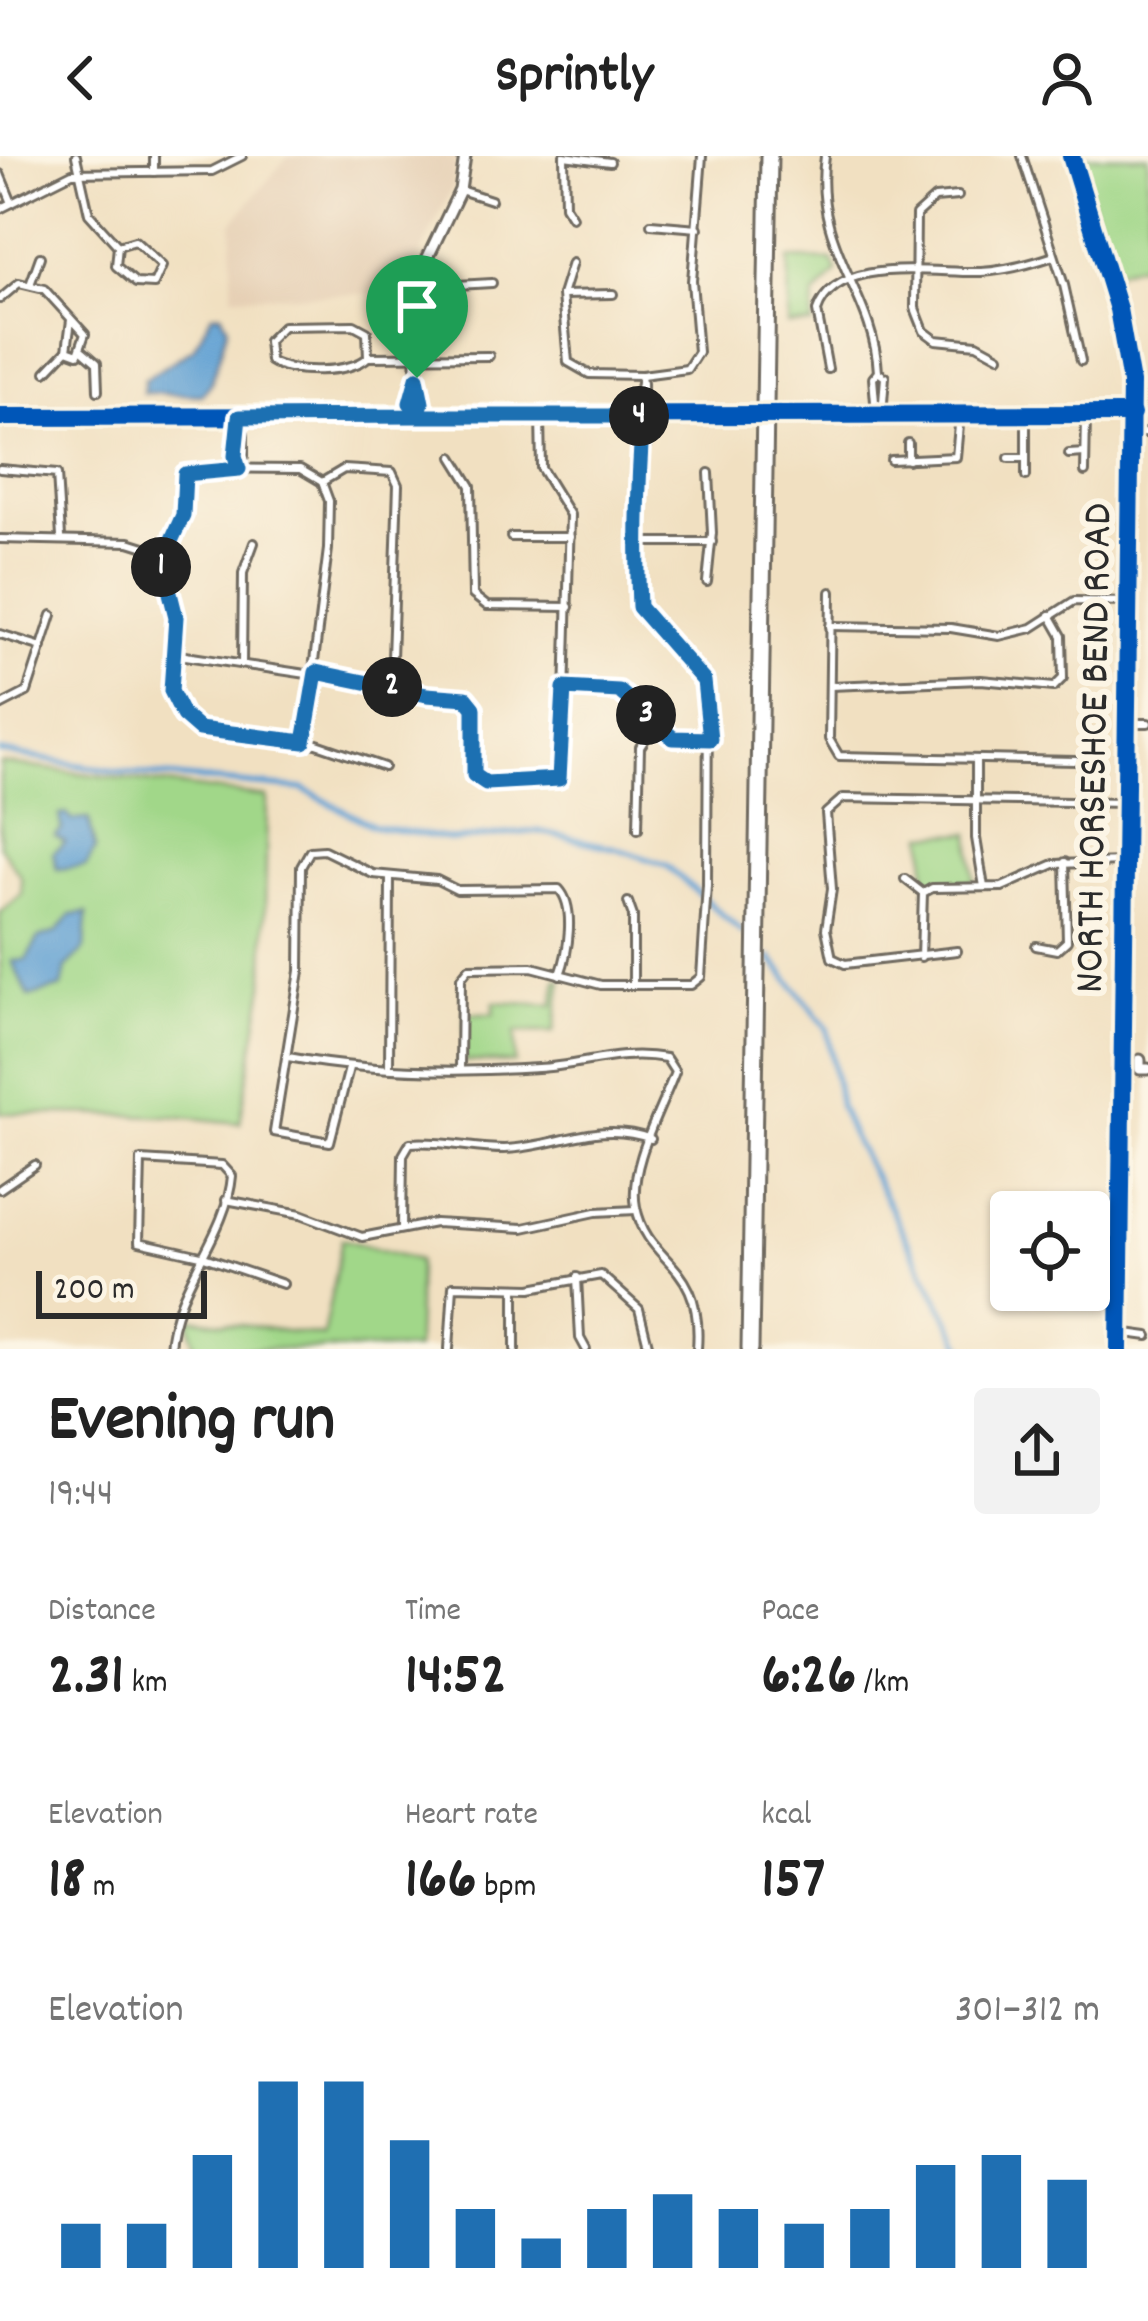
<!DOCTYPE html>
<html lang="en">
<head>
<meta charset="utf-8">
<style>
	body { margin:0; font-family:Dekko,sans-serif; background:#f2f2f2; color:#222; height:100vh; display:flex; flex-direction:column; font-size:45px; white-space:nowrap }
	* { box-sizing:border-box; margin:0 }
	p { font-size:39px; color:#767676 }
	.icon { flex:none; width:66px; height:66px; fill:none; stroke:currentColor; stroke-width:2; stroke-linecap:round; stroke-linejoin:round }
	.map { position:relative; height:1193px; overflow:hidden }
	.side { display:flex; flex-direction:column; background:#fff; flex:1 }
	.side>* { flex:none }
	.buttons { position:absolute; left:990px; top:1035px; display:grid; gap:24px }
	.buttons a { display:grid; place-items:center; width:120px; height:120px; border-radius:12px; background:#fff; box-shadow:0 3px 9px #0004; font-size:60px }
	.scale { position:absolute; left:36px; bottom:30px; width:171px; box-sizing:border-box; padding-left:12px; border:6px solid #2b2b2b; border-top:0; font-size:33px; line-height:42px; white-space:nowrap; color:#2b2b2b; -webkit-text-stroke:9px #fcf5e5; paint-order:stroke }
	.pin { position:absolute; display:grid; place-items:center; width:102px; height:102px; color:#fff; margin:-123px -51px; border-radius:50% 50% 50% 0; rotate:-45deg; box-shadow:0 0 12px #0007 }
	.pin .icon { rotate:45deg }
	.km { position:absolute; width:60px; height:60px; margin:-30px; border-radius:50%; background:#222; color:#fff; font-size:33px; line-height:60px; text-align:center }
	.round { display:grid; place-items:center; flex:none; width:126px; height:126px; border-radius:12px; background:#f2f2f2 }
	.headline { display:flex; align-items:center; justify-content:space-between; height:204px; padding:0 48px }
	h1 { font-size:66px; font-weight:700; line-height:90px }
	.stats { display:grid; grid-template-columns:repeat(3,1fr); gap:18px; height:204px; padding:12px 48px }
	.stats div { display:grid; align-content:center }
	.stats b { font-size:60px; font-weight:700 }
	.stats small { font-size:33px; font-weight:400 }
	.stats p { font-size:33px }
	.chart { height:336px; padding:24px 48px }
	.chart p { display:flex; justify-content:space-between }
	.chart svg { width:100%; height:216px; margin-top:12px; stroke:#1f6fb2; stroke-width:6 }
	header { display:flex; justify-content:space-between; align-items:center; height:156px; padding:0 48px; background:#fff; font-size:54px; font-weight:700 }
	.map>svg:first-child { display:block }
	.built { fill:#e6d0b5 }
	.green { fill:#a1d789; stroke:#66815a; stroke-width:3 }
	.water { fill:#60a0d3; stroke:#46667f; stroke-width:3 }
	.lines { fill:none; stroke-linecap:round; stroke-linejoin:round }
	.canal { stroke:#60a0d3; stroke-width:6 }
	.street-casing { stroke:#706a60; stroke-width:12 }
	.secondary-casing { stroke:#706a60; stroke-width:15 }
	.highway-casing { stroke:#706a60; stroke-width:21 }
	.street { stroke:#fff; stroke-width:6 }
	.secondary { stroke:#fff; stroke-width:9 }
	.highway { stroke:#fff; stroke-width:15 }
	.cycleway-casing { stroke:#fcf5e5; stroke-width:26 }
	.cycleway { stroke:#0057b8; stroke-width:18 }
	.route-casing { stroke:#fff; stroke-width:24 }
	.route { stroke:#1f6fb2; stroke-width:15 }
	.labels { text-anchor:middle; stroke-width:12; stroke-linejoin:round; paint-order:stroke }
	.street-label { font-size:42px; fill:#2b2b2b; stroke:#fcf5e5 }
</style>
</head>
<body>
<header><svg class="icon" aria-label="back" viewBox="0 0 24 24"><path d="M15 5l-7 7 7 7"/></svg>Sprintly<svg class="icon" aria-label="person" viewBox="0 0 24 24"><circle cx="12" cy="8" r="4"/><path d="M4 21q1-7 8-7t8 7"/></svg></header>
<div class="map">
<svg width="1148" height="1193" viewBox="0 0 1148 1193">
	<rect width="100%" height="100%" fill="#fcf5e5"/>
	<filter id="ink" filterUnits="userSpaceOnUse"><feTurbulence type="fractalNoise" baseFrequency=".00833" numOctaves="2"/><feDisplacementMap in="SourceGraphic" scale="24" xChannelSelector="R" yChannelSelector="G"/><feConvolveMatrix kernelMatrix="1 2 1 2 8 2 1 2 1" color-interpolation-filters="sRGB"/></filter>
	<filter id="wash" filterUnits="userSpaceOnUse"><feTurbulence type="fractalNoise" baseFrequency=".004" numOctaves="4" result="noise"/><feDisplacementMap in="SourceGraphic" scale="48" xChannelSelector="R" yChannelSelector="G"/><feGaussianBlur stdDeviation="2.7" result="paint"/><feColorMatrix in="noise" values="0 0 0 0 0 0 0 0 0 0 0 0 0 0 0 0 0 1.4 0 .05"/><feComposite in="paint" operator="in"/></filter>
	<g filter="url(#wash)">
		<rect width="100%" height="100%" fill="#f1e0c1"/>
		<polygon class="built" points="288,0 457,0 454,28 412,115 408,138 232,140 232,67"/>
		<g class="green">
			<polygon points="1075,0 1148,0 1148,106 1116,115"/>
			<polygon points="789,103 832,104 837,116 814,141 812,169 788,169"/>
			<polygon points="0,607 267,641 264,829 240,967 171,960 0,957 0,757 22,738 21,721 0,690"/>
			<polygon points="970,677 974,725 926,728 925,679"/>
			<polygon points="557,823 562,824 554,876 515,876 515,907 464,905 465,858 494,858 494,846 553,849"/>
			<polygon points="342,1083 418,1104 416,1193 195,1193 189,1162 323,1180"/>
		</g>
		<g class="water">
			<polygon points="221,157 228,171 211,228 201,239 143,237 145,223 194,192 212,158"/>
			<polygon points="67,658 71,664 89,663 95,693 86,710 57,713 53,697 65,686 55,680 62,674 60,659"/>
			<polygon points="87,757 85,793 66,812 62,831 29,841 12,805 26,804 39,782 57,776 71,759"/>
		</g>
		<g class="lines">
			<g class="canal">
				<polyline points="0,596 120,616 303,633 373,670 454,684 537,675 615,692 666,709 742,776"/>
				<polyline points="771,802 827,872 840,951 851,977 964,1193"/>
			</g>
		</g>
	</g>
	<g filter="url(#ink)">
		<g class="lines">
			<g class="street-casing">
				<g id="street">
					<polyline points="76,0 89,58 118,90"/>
					<polyline points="154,0 154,16"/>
					<polyline points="564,0 565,50 572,61"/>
					<polyline points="564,0 610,6"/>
					<path d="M825,0C812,91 874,137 878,216"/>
					<polyline points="1022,0 1064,129 1081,205"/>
					<polyline points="0,18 12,47"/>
					<polyline points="460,34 491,44"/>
					<polyline points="958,40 935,42 916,59 915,152 924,175 936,184 977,188 999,200"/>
					<polyline points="0,53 72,17 212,15 242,0"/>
					<polyline points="651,68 698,72"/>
					<polygon points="135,85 162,110 154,128 136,127 116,110 118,90"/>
					<polyline points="572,107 562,139 568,206 589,218 642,219"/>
					<polyline points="419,118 457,129 492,127"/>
					<polyline points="31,126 40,101"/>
					<polyline points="562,139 613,138"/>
					<polyline points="0,143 19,127 44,133 85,178 78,198 67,194 71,164"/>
					<polyline points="83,195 97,207 98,235"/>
					<path d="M368,201L367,176L354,169L283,170L268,185L270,205C289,218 352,218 368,201L489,200"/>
					<path d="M828,213L817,155C836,98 936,118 981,116C1006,115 1030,108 1054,100"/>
					<polyline points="46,216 67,194"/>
					<polyline points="643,227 643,248 638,247 642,219 687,213 698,196 692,125 702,0"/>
					<polyline points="882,251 875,246 873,222 878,216 885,221 882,259"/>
					<polyline points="642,270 647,288 642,290 638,271 642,270 643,248"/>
					<polyline points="1132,277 1148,277"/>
					<polyline points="908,287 908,304"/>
					<polyline points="1069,298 1085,297"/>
					<polyline points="453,301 471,330 473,439 487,450 569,451"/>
					<polyline points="1009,302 1026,302"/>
					<polyline points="239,304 244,300 244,278 239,275 235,300 239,311"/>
					<polyline points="891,304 956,301 960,259"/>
					<polyline points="0,313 57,318 61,381"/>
					<polyline points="1085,316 1086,259"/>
					<polyline points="1026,320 1026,259"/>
					<polyline points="511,381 570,381"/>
					<polyline points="0,383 129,386 164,397"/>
					<polyline points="639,386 712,386"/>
					<polyline points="707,426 712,377 709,317"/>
					<polyline points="831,436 829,583 839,600 1076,605"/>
					<polyline points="830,470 951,472 999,480 1032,472 1074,445 1128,446"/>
					<polyline points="0,478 42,491"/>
					<polyline points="172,498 467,542 474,552 476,623 556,626 563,615 570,359 541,312 540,260"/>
					<polyline points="242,508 243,417 254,387"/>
					<polyline points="830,530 981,524 1054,531 1063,522 1062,480 1050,459"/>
					<polyline points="564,532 619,535 666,579 709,583"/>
					<polyline points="0,550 27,536 52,459"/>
					<polyline points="1128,567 1148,567"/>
					<polyline points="304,586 328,393 329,345 322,326"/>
					<polyline points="976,604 976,682 984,731"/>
					<polyline points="384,611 317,588 207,576 183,559 168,524 176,461 161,413 183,359 185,318 197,312 300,313 322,326 344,313 392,316 398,329 391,531"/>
					<polyline points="638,673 640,591 655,568"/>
					<polyline points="905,723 923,737 932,732 1002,731 1054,708 1125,706"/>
					<polyline points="628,746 633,760 633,829"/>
					<polyline points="1036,790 1057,794 1067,785 1065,706"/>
					<polyline points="957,795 845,808 832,802 826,773 832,733 826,657 843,642 1125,647"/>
					<polyline points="921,801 923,737"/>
					<path d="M288,901C369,916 455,917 538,912C583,910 618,893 666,902L675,916C661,954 628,1011 636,1051C648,1111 704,1103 697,1193"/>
					<path d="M349,912L330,986L274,976L300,815L301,711L310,695L324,694L373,718L437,724L457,734L559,733C576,751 568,797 560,819"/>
					<polyline points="389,912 390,720"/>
					<polyline points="460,912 461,822 469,812 532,811 601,829 691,829 701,821 707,729 708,537 699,519 639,451 642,290"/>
					<polyline points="0,1033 35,1009"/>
					<polyline points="226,1044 301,1058 362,1081 435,1067 523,1072 596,1056 636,1054"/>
					<path d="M402,1072L403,999L410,987C441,984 473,993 504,993C557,992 597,963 651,983"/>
					<polyline points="577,1121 580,1182 586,1193"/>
					<polyline points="1119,1176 1148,1180"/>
					<path d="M170,1193C173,1131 227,1080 232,1020L222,1009L141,1004L139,1086L201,1100L283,1128"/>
					<polyline points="449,1193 453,1130 531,1132 601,1119 639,1153 649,1193"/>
					<polyline points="515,1193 515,1132"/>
				</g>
			</g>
			<g class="secondary-casing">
				<g id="secondary">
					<polyline points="1071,0 1118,153 1131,227 1119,1193"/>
					<polyline points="417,222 417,124 460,34 465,0"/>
					<polyline points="416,250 410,246 417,222 422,246 417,260"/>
					<polyline points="0,261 1132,258"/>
					<polyline points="1140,904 1140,913 1148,913"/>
				</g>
			</g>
			<g class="highway-casing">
				<polyline id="highway" points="750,1193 769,0"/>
			</g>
			<use href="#street" class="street"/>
			<use href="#secondary" class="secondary"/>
			<use href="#highway" class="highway"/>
			<g class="cycleway-casing">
				<g id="cycleway">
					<polyline points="1071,0 1118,153 1131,227 1119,1193"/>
					<polyline points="0,261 1132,258"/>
				</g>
			</g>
			<use href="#cycleway" class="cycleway"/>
		</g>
	</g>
	<g class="lines" filter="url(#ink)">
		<g class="route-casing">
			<path id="route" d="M417,222L422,247L417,260L239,261L235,300L239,313L185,318L183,359L162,405L176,461L171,535L183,559L199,573L304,586L316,516L427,539L466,542L474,552V619L486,627L559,623L564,532L619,535L673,582L710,583L704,525L639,451C636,388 639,313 643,260H417L416,250L410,247L417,222"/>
		</g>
		<use href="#route" class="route"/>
	</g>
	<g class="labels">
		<g class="street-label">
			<text transform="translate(1090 592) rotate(-89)" y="15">NORTH HORSESHOE BEND ROAD</text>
		</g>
	</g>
</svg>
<div class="buttons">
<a><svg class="icon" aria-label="locate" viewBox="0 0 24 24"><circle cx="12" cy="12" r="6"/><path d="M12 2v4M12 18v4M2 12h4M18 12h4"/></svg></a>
</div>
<div class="scale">200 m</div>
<div class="pin" style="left:417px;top:222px;background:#1e9e55"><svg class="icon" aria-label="arrive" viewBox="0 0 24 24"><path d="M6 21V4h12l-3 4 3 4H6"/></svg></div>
<b class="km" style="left:161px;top:411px">1</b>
<b class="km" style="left:392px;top:531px">2</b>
<b class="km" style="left:646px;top:559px">3</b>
<b class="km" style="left:639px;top:260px">4</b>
</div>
<section class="side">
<div class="headline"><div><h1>Evening run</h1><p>19:44</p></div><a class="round"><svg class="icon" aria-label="share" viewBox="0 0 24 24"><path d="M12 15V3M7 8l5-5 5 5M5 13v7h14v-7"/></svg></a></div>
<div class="stats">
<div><p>Distance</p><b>2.31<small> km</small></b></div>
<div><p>Time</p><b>14:52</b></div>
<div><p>Pace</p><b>6:26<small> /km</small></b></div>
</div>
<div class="stats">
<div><p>Elevation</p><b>18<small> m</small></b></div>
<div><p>Heart rate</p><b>166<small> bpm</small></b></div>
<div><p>kcal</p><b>157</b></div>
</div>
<div class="chart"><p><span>Elevation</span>301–312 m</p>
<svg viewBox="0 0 160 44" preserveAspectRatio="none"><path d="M5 44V35M15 44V35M25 44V21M35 44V6M45 44V6M55 44V18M65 44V32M75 44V38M85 44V32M95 44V29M105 44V32M115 44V35M125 44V32M135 44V23M145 44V21M155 44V26"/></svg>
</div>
</section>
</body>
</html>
